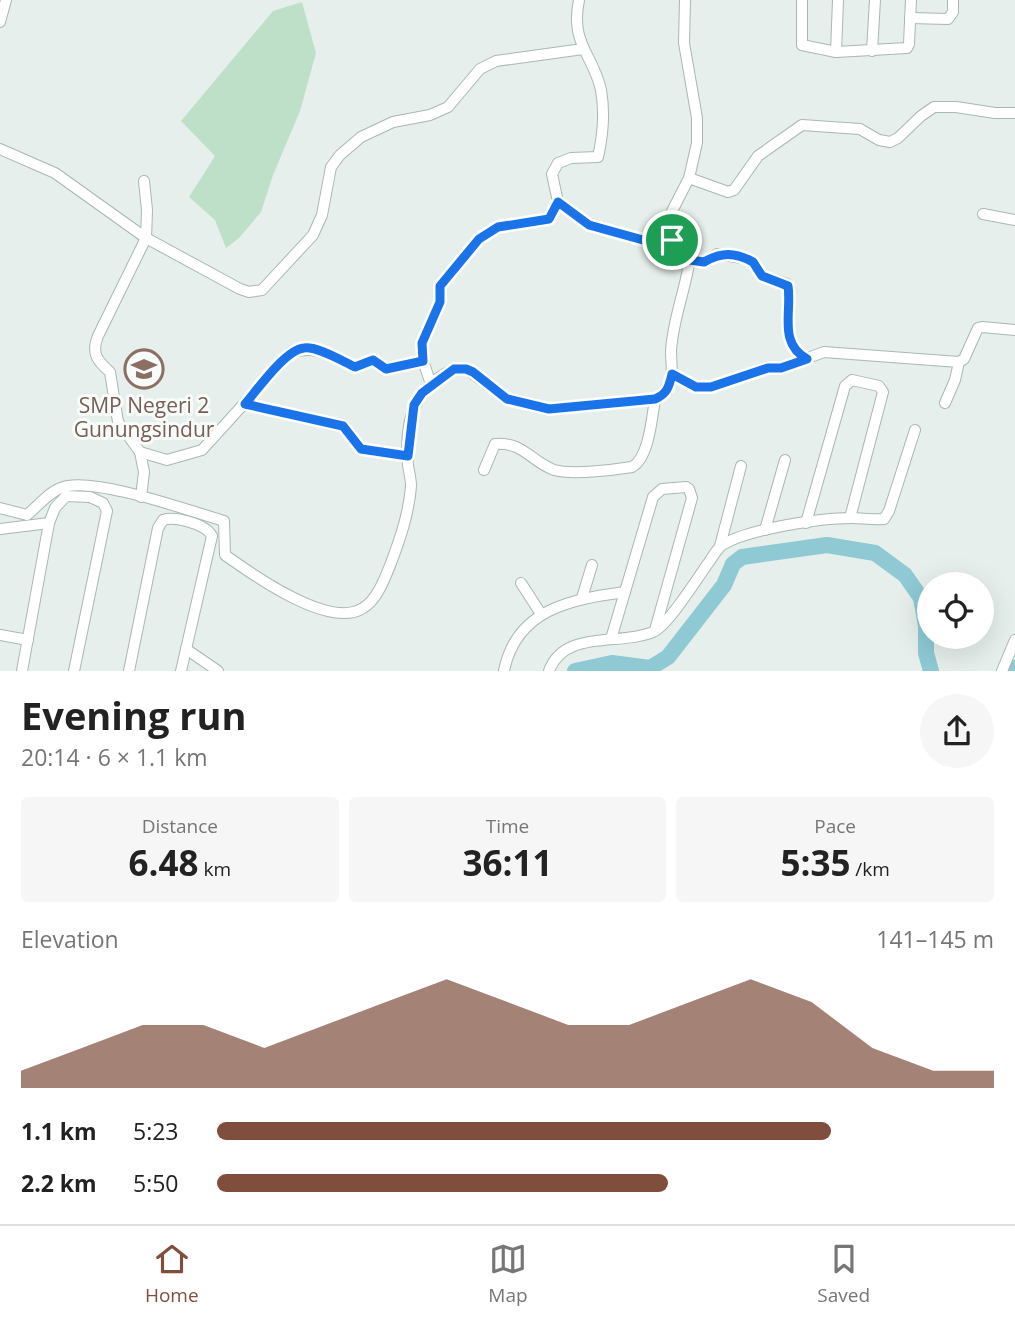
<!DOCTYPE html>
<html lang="en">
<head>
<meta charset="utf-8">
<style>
	body { margin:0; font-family:"Open Sans",sans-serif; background:#f6f6f6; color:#222; height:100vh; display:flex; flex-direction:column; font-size:26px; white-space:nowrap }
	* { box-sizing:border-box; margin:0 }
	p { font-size:23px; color:#767676 }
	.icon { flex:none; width:38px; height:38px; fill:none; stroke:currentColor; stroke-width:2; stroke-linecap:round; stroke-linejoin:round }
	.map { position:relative; height:671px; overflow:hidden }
	.side { display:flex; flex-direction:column; background:#fff; flex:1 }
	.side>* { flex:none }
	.tools { position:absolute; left:917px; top:572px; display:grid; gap:14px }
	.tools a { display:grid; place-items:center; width:77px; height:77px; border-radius:50%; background:#fff; box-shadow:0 7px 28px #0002; font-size:35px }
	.pin { position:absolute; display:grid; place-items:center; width:60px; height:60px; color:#fff; margin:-30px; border:4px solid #fff; border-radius:50%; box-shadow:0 2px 7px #0007 }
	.round { display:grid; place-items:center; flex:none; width:74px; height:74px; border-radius:37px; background:#f6f6f6 }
	.overview { display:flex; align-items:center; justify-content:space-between; height:119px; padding:0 21px }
	h1 { font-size:38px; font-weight:700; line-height:52px }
	.figures { display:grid; grid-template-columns:repeat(3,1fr); gap:10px; height:119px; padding:7px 21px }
	.figures div { display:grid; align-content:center; border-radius:7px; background:#f6f6f6; text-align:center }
	.figures b { font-size:35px; font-weight:700 }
	.figures small { font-size:19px; font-weight:400 }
	.figures p { font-size:19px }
	.chart { height:196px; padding:14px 21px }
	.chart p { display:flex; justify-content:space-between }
	.chart svg { width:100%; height:126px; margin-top:7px; fill:#804e3d; opacity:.7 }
	ul { padding:0 21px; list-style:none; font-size:23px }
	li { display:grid; grid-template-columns:112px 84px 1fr; align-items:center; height:52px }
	li i { height:18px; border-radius:9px; background:#804e3d }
	.menu { display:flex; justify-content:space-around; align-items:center; height:98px; border-top:2px solid #e0e0e0; background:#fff; font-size:19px; color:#767676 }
	.menu a { display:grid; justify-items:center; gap:4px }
	.menu .on { color:#804e3d }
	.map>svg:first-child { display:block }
	.green { fill:#bfe0c8 }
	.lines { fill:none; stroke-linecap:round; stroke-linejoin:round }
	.river { stroke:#8ec9d4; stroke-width:16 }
	.street-casing { stroke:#a8b8b2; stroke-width:12 }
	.street { stroke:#fff; stroke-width:10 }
	.route-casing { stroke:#fff; stroke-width:14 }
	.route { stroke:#1a73e8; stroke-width:9 }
	.labels { text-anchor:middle; stroke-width:6; stroke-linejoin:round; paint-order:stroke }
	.education-label { font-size:21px; fill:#785e54; stroke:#f7fbf9 }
</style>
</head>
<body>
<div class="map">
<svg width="1015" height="671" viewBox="0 0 1015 671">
	<rect width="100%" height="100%" fill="#e6efeb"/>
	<polygon class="green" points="302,2 316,53 300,111 273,175 261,212 239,238 226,248 215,220 189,197 215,156 181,121 273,11"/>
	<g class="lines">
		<g class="river">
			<polyline points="575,671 612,663 650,668 668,657 724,585 733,564 742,557 827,545 875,553 905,575 921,598 926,626 926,653 931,671"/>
			<polyline points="1014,671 1015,668"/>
		</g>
		<g class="street-casing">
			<g id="street">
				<polyline points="802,0 802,45 836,52 907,48 909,44 911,0"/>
				<polyline points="910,18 948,19 953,12 953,0"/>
				<polyline points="0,22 6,0"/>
				<polyline points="872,51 875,0"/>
				<polyline points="836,52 838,0"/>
				<polyline points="0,149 55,173 146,238 240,289 249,292 262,290 313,235 322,215 331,167 340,155 361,137 393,122 430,115 448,107 480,69 496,61 583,49"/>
				<polyline points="689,178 728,192 734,190 758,156 802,125 860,129 879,140 890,142 898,138 921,116 934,107 956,107 995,113 1015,113"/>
				<polyline points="558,202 589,225 661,245 672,240"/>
				<polyline points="983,214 1015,220"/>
				<path d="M690,260L704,262L717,254L748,259L753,262L762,276L787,284C795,310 776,342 807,359"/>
				<polyline points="672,375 696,387 711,387 768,367 781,368 824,352 959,362"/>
				<path d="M431,384L423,361L422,343L440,302V286L479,239L498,227L549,219L558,202L552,174L558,163L571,158L598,157C603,135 605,113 601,90C593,54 570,44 579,0"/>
				<polyline points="945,403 955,380 959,362 964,359 978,328 982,327 1015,330"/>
				<polyline points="245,404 343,426 361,449 408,456"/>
				<path d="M140,452L167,460L202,450L290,353C315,344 332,356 355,367L373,360L386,369L423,361"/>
				<path d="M484,470L495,444C524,442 530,461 554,470C572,475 613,470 632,467C649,458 652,417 655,399"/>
				<path d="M141,497L144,472L140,452L118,422L110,372C97,361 91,353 98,336L146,238L147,210L144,181"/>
				<path d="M0,508L27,515C37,507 49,492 61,488C90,475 190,511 224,521L225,555C253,575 330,630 363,608C377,600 385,578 391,563C400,539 409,513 411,486C411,479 409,472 408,465C405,431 409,401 437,379C447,372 453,367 466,369L507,399L549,409L655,399C660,396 665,395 668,389C674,377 671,364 671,351C673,318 686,289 690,257L667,235L666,230L668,219L689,178L697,143V118L684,43L685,0"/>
				<polyline points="806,523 845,386 852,380 879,386 883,392 850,518"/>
				<polyline points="0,529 49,523"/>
				<polyline points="765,530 785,460"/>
				<polyline points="720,546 741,466"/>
				<polyline points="521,583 541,614"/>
				<polyline points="582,598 592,565"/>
				<polyline points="0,635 28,640"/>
				<polyline points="611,639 653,497 662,489 686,487 689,489 692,498 655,630"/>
				<polyline points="186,649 218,671"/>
				<polyline points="22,671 49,523 55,508 66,496 90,497 103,503 107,511 74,671"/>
				<path d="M129,671L158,528L163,520C175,516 206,524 212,536L181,671"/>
				<path d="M504,671C516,609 572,599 625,592"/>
				<path d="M549,671C564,629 620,646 653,632C668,626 698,577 709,562C713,556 717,549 722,545C748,529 820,518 852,518C862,518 873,520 884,519L889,511L915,430"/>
				<polyline points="1002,671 1015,640"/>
			</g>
		</g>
		<use href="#street" class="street"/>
	</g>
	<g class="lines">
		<g class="route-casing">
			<path id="route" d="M558,202L589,225L661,245L672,240L686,252L690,260L704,262C721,252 735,252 753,262L762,276L788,286C792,312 778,343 807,359L781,368H768L711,387H696L672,374C669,387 667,394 655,399L549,409L507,399L473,372L466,369H454L422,393L414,405L408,456L361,449L343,426L245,404C258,389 285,350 304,348C317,346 342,361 355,367L373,360L386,369L423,361L422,343L440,302V286L479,239L498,227L549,219Z"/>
		</g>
		<use href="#route" class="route"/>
	</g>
	<defs>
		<g id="school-ring" transform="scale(2.0125)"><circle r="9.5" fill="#f7fbf9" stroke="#8d6e63" stroke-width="1.5"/><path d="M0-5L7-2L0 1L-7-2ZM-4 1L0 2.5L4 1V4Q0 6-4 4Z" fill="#8d6e63"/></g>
	</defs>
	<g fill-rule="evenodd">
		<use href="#school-ring" x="144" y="369"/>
	</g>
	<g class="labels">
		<g class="education-label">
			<text x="144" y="413">SMP Negeri 2<tspan x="144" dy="24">Gunungsindur</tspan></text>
		</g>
	</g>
</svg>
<div class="tools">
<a><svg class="icon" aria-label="locate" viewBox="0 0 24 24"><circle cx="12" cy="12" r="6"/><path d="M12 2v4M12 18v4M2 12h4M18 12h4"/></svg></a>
</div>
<div class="pin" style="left:672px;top:240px;background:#1e9e55"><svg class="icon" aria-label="arrive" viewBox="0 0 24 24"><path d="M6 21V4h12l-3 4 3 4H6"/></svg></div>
</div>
<section class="side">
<div class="overview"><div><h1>Evening run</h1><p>20:14 · 6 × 1.1 km</p></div><a class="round"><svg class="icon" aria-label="share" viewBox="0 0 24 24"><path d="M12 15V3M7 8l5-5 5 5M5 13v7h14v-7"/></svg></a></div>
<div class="figures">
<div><p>Distance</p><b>6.48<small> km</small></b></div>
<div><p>Time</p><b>36:11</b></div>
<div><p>Pace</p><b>5:35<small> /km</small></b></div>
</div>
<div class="chart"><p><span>Elevation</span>141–145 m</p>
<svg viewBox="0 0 160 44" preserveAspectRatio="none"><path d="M0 44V38L10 30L20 22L30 22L40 30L50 22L60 14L70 6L80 14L90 22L100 22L110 14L120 6L130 14L140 30L150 38L160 38V44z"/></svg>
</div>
<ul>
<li><b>1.1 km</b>5:23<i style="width:79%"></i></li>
<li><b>2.2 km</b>5:50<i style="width:58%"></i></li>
</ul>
</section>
<nav class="menu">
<a class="on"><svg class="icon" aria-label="home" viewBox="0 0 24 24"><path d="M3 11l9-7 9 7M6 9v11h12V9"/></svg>Home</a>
<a><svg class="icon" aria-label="map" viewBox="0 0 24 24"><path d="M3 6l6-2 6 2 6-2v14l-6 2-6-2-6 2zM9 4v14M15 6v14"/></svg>Map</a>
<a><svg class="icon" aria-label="saved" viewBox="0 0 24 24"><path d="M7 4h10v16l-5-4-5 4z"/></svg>Saved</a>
</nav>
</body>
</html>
